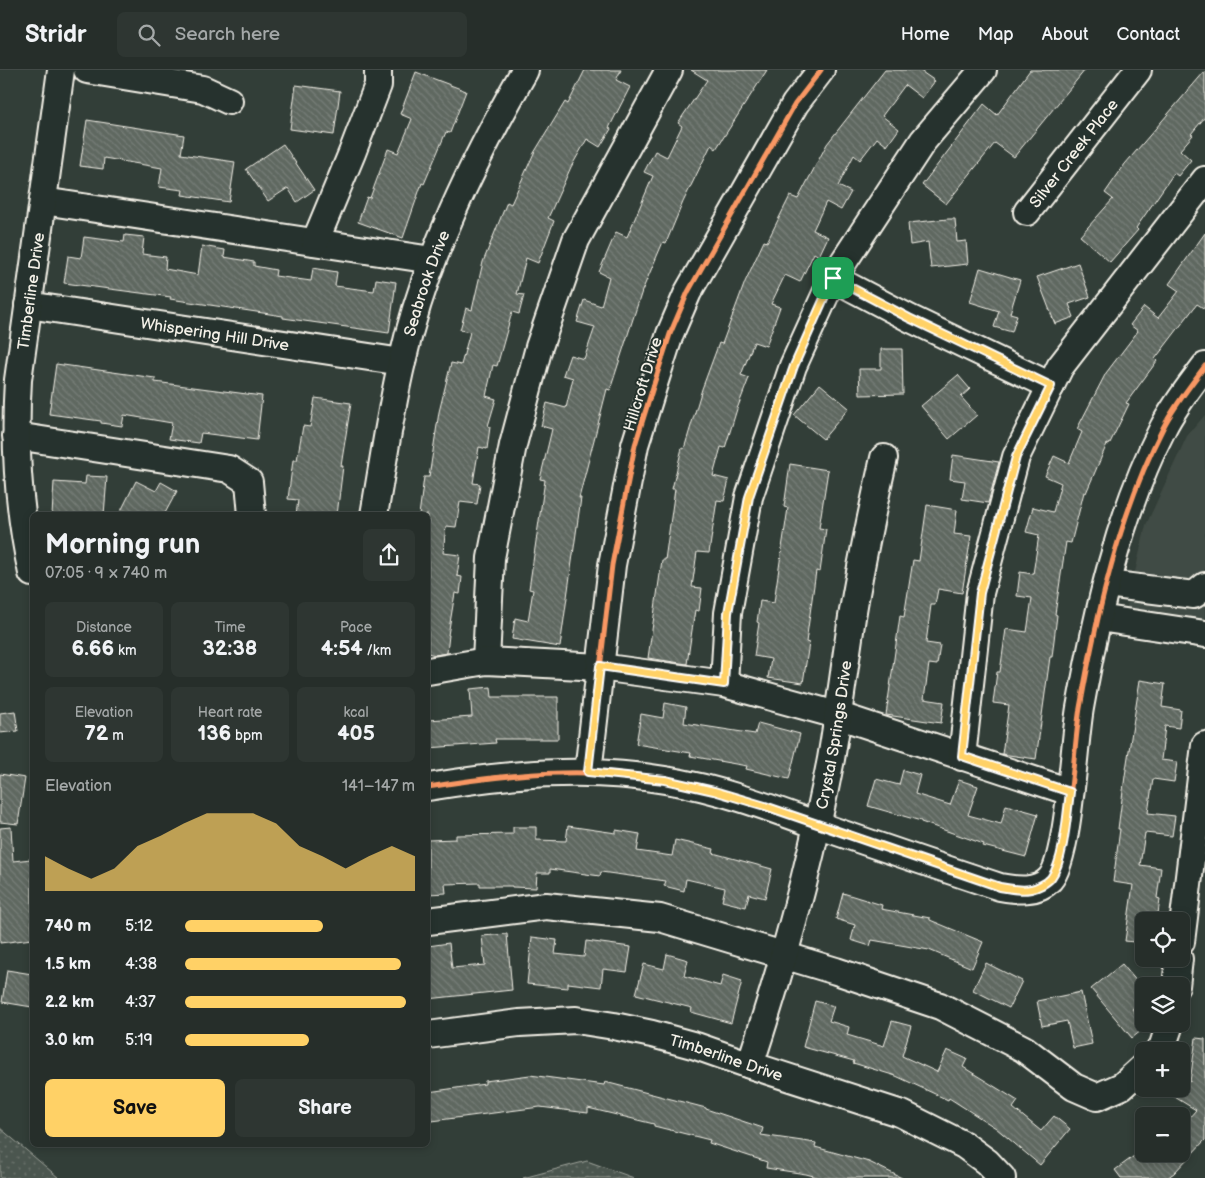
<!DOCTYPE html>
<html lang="en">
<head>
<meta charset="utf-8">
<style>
	body { margin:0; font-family:"Balsamiq Sans",sans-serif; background:#2e3632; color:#f1f3f6; height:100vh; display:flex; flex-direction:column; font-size:19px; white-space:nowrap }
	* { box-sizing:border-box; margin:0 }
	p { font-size:16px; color:#a4a8a8 }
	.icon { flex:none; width:28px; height:28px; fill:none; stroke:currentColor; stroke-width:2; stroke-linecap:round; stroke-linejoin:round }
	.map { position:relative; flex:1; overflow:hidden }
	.drawer { position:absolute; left:30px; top:442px; width:400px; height:635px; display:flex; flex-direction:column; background:#262e2a; border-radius:8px; box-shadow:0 2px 8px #0003,0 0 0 1px #424a47 }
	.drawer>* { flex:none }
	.buttons { position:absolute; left:1135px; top:842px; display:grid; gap:10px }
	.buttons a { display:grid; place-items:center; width:55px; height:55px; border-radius:8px; background:#262e2a; box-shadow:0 2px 8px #0003,0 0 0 1px #424a47; font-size:25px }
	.pin { position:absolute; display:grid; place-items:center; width:42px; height:42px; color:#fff; margin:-21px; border-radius:10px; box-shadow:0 2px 8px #0006 }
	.round { display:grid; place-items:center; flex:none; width:52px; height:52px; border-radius:8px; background:#2e3632 }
	.summary { display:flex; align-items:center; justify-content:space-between; height:85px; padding:0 15px }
	h1 { font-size:28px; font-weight:800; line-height:38px }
	.metrics { display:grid; grid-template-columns:repeat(3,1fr); gap:8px; height:85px; padding:5px 15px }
	.metrics div { display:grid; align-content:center; border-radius:8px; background:#2e3632; text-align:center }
	.metrics b { font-size:21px; font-weight:800 }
	.metrics small { font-size:14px; font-weight:400 }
	.metrics p { font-size:14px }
	.chart { height:140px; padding:10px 15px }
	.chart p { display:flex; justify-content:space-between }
	.chart svg { width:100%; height:90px; margin-top:5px; fill:#ffd166; opacity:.7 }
	.action { display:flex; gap:10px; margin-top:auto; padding:10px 15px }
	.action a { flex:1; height:58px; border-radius:8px; background:#ffd166; color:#111; font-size:20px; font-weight:800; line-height:58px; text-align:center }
	.action a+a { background:#2e3632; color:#f1f3f6 }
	ul { padding:0 15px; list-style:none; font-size:16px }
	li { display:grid; grid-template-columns:80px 60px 1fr; align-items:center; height:38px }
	li i { height:12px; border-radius:6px; background:#ffd166 }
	header { display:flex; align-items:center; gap:30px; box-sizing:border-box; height:70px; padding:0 25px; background:#262e2a; border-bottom:1px solid #424a47 }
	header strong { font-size:24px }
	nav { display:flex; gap:28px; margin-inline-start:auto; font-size:18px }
	.search { width:350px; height:45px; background:#2e3632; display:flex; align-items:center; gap:12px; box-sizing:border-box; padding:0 18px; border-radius:8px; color:#a4a8a8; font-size:19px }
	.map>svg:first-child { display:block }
	.built { fill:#404b44 }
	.park { fill:url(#park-dots); stroke:#a0a49c }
	.building { fill:url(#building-back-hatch); stroke:#f4f1e8 }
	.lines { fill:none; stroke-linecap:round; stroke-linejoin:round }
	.minor-casing { stroke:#f4f1e8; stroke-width:30 }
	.minor { stroke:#26332d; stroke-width:26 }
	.cycleway-casing { stroke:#26332d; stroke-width:8 }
	.cycleway { stroke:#f99763; stroke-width:5 }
	.route-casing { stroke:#fff; stroke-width:10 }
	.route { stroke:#ffd166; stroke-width:6 }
	.labels { text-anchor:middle; stroke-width:4; stroke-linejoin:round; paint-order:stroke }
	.street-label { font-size:16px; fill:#f4f1e8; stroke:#26332d }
</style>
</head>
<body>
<header>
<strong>Stridr</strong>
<div class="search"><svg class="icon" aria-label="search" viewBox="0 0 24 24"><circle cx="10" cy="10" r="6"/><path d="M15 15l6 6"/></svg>Search here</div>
<nav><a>Home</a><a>Map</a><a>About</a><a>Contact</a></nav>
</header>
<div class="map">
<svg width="1205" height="1108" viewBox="0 0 1205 1108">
	<defs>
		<pattern id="park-dots" width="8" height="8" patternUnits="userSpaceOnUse" patternTransform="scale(1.25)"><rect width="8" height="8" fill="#4c564f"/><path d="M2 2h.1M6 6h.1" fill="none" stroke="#666f68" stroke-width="1.8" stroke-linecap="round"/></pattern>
		<pattern id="building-back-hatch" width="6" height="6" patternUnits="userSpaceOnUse" patternTransform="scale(1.25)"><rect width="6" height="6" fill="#5f6861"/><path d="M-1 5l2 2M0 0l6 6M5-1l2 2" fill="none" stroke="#777e78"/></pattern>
	</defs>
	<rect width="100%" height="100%" fill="#323e38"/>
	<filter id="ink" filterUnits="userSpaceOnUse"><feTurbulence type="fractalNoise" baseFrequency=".02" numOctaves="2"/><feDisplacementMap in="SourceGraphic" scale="10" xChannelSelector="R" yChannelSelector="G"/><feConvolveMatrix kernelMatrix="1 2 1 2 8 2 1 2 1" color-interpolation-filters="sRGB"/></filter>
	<g filter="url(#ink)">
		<polygon class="built" points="1205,345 1205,556 1125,545 1146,455 1187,366"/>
		<g class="park">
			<polygon points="0,1058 59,1108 0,1108"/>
			<polygon points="587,1091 634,1108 523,1108"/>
		</g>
		<g class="building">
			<polygon points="585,0 621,0 616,10 630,17 609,58 611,59 600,77 587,69 571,97 548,148 554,151 538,193 526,188 517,224 524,225 519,244 512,242 497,296 493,295 486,326 496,329 488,356 490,357 487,379 479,377 473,413 480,414 477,434 460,432 456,457 446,456 443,483 460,485 457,506 462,507 460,524 455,523 448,565 449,565 447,583 435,585 428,583 428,445 419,445 424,407 429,407 439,342 451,293 461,295 470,262 460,260 466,238 472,240 483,192 507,132 511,134 534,83 565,32 568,34"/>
			<polygon points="691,0 767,0 716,79 711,75 683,132 666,173 663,172 642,221 610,320 607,319 579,428 581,428 560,577 512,569 515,548 528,551 533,520 529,519 545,410 540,409 552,359 541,356 547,333 566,338 573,308 563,305 570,285 584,289 595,257 577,252 584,230 601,236 609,207 599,202 616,162 627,167 653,106 644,102 655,81 667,87 682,56 678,53 707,10"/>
			<polygon points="885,0 919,0 935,11 922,28 905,15 882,46 899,59 887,76 877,68 860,90 854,85 838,116 851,122 841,140 826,132 813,160 828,167 819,186 814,183 800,212 785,205 771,234 780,237 766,276 754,272 741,305 749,308 737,339 725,378 721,377 713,406 729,410 724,431 717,430 709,483 697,482 692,517 702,518 699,541 695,540 687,594 648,588 662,490 665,490 675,419 672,419 682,378 684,379 702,319 719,273 722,274 745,212 764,171 767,172 790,126 798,129 827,74"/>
			<polygon points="1030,0 1085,0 1014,87 995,73 946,134 922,115 984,34 997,45"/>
			<polygon points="1205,1 1205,47 1191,64 1193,65 1180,80 1191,90 1178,106 1174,103 1136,158 1138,160 1110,192 1080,166 1113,129 1105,123 1125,94"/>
			<polygon points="416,2 466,21 450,63 446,62 424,114 422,113 403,168 358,152 367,127 370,128 388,79 398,83 412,49 400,44"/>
			<polygon points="296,15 340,21 334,65 290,59"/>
			<polygon points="87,50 184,65 181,84 235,92 229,132 182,125 183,120 159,117 162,98 104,88 103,99 80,96"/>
			<polygon points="283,74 314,120 297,132 288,118 268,131 246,99"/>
			<polygon points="948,149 955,149 957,172 966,171 968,194 931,198 928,172 910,175 908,153"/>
			<polygon points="1205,163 1205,239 1197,234 1155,289 1157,291 1126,333 1129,334 1109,375 1107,374 1086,423 1084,422 1071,473 1066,472 1055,544 1057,545 1052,587 1050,587 1036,689 1002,684 1009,635 993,633 997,602 1000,602 1006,559 1027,562 1032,528 1017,526 1020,502 1033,504 1039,465 1026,462 1033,437 1053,442 1061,413 1045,406 1054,386 1069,393 1082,362 1077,359 1106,303 1138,261 1130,255 1144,237 1158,248 1179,221 1169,214"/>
			<polygon points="125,165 144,167 142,184 166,187 165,199 198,205 202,176 225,180 224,187 254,192 254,196 276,200 275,206 311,211 313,198 337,202 335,216 374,221 376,209 396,212 389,263 283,248 283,246 170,229 171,227 64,213 68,186 81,188 84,167 124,172"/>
			<polygon points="1078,193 1090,227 1069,234 1074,247 1055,254 1037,207"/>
			<polygon points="980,198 1020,210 1010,243 1017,245 1012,262 994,257 999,241 970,232"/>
			<polygon points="881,279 902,279 903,324 860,325 859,299 881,299"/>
			<polygon points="56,294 155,308 155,312 262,326 257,370 201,363 199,373 169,369 172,353 124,345 122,356 101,353 101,351 49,344"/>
			<polygon points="958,305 970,319 961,327 977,345 949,369 921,336"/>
			<polygon points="820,314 849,338 823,369 794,345"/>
			<polygon points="315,328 351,333 341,396 343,396 337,445 296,445 298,430 288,429 293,390 297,390 303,356 310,357"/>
			<polygon points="953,385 999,392 988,433 962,429 965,411 950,409"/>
			<polygon points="790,394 828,400 819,458 826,459 820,502 816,501 806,572 809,573 803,613 768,608 771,589 754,586 759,553 757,552 760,531 774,533 776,518 788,438 784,437"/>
			<polygon points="86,406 107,407 104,445 52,445 54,412 85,414"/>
			<polygon points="136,411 156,421 161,412 177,421 164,445 119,445"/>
			<polygon points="927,435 957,440 954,464 971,466 962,523 938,519 935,535 931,535 926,573 940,575 937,595 929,594 924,629 944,632 941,653 886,645 900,546 904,547 913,490 919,491"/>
			<polygon points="1140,610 1165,614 1162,637 1181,640 1179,658 1165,656 1161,690 1177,692 1174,712 1153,709 1148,743 1175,746 1172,766 1145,763 1140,795 1161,798 1157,828 1160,829 1157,851 1144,851 1144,873 1125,871 1133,815 1113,812 1120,759 1118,759 1125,706"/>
			<polygon points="491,617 492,627 558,627 558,669 495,669 496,673 428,678 428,650 472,647 470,619"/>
			<polygon points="665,633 686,637 684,653 755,664 758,653 800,664 789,709 746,699 747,696 690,686 691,683 636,674 641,644 663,648"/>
			<polygon points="15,641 18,661 0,663 0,643"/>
			<polygon points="903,700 920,705 915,724 950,735 959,710 978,716 968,745 1001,754 1006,735 1038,744 1026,787 983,776 984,774 921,752 921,751 868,736 876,709 899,715"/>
			<polygon points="0,704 25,708 18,754 0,752"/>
			<polygon points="568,756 616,763 616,760 640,764 637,781 672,786 675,770 714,779 713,783 772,799 765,828 749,824 746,837 722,831 725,818 686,809 684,821 664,816 666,811 601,802 600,806 550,799 550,803 537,803 536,818 512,817 512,816 480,816 480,813 445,814 446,823 428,824 428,770 456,769 456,765 513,764 513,757 536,757 536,770 566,771"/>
			<polygon points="11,757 13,791 31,789 32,811 32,869 0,873 0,758"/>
			<polygon points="843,823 882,835 881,839 930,848 930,850 983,872 972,898 929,880 872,870 870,876 851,870 855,855 836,849"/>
			<polygon points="507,864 512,920 428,929 428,876 449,873 452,898 485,895 482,866"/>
			<polygon points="532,867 557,870 555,884 584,887 586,871 631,877 627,902 603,899 601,917 568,913 568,918 527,914"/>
			<polygon points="667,884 688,890 684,906 720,916 723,905 742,911 731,953 691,942 692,938 636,924 644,894 664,899"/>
			<polygon points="986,893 1022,911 1009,938 973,920"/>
			<polygon points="1122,894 1144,920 1144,929 1132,939 1146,957 1132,968 1091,919"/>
			<polygon points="7,900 32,904 32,937 2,932"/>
			<polygon points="1081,922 1092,974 1073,978 1067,951 1042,956 1037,931"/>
			<polygon points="815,931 834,936 829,951 849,957 847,965 884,976 892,951 911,956 902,986 937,1002 947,980 967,989 963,997 1018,1031 1013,1038 1041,1061 1054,1046 1070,1059 1040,1095 996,1058 949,1028 948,1030 896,1006 853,993 854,991 803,977"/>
			<polygon points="1196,968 1205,969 1205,1070 1174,1103 1167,1108 1121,1108 1115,1100 1137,1084 1181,1084 1181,1057 1196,1040 1173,1026 1177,1019 1181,1019 1181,1012 1184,1008 1190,1012"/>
			<polygon points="530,1005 604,1015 605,1012 706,1038 706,1039 763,1058 761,1065 816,1073 815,1077 869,1092 902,1108 821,1108 806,1104 766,1098 767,1092 709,1073 710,1070 654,1056 654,1054 588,1038 588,1043 540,1037 432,1051 428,1022 485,1014 485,1011"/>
		</g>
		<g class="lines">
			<g class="minor-casing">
				<g id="minor">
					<polyline points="87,0 203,19 229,31"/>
					<polyline points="43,131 432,190"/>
					<path id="s1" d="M1027,142L1138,0"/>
					<polyline points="315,172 352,83 378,15 378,0"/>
					<polyline points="833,208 909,248 1051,316"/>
					<path id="s2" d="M28,235L402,292"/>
					<polyline points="16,366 229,399 249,412 252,445"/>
					<path id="s3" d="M374,445C383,394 390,342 402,292C425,188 473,92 525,0"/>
					<path id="s4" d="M32,503C18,439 14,375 18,310L61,0"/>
					<polyline points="1107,514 1194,525 1205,516"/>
					<polyline points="1099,548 1205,564"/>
					<polyline points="486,591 491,488 513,375 539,277 576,170 669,0"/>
					<polyline points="428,601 486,591 600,597 724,614 837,645 1070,722"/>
					<polyline points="724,614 728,543 749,427 793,296 833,208 923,71 983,0"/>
					<polyline points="962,687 980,523 1016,387 1060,297 1205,110"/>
					<polyline points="588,702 612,495 635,375 653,317 670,264 688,222 795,34 821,0"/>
					<path d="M428,717C507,704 584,696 665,710C717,718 768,737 817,755C878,776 939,797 1000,817C1017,820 1037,823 1050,809C1069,788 1074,671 1080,638C1097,543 1119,444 1163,358C1174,336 1190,316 1205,296"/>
					<polyline points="428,851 546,836 660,848 836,901 940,936 1024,979 1074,1017 1097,1027 1122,1016 1144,996"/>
					<polyline points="1181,872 1205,675"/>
					<polyline points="1176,916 1179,889"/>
					<path id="s5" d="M428,965L519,953L576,950L614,956L652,964L696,976L750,995L902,1044L964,1075L987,1092L1002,1108"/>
					<polyline points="1159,981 1162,978 1170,954"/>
					<path id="s6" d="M750,995C783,895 811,793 831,689C839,642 845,594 852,547C861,493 872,441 884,388"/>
				</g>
			</g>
			<use href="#minor" class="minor"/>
			<g class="cycleway-casing">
				<g id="cycleway">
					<polyline points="588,702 612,495 635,375 653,317 670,264 688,222 795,34 821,0"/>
					<path d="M428,717C507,704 584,696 665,710C717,718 768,737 817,755C878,776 939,797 1000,817C1017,820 1037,823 1050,809C1069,788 1074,671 1080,638C1097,543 1119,444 1163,358C1174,336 1190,316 1205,296"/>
				</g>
			</g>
			<use href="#cycleway" class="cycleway"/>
		</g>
	</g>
	<g class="lines" filter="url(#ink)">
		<g class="route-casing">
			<path id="route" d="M833,208L909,248L1051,316L1016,387L980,523L962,686L1070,722C1067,744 1064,791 1051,808C1047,813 1037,818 1031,819C1021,821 1011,819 1000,817L765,736L714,721L665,710L588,702L600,596L724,614L728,543L749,427L794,296Z"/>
		</g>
		<use href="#route" class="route"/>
	</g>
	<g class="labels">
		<g class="street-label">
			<text dy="6" stroke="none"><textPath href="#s1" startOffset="75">Silver Creek Place</textPath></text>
			<text dy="6" stroke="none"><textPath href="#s3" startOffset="238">Seabrook Drive</textPath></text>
			<text dy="6" stroke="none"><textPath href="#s4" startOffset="284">Timberline Drive</textPath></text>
			<text dy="6" stroke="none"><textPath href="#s2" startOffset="189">Whispering Hill Drive</textPath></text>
			<text transform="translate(642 314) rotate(-73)" y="6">Hillcroft Drive</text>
			<text dy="6" stroke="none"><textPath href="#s6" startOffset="341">Crystal Springs Drive</textPath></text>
			<text dy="6" stroke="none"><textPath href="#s5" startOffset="304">Timberline Drive</textPath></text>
		</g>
	</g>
</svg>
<div class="buttons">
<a><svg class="icon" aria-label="locate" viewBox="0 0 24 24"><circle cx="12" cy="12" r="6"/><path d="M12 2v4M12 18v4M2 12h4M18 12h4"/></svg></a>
<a><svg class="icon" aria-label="layers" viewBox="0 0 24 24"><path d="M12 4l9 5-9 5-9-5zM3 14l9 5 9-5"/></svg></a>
<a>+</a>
<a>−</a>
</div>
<div class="pin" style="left:833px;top:208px;background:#1e9e55"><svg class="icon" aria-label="arrive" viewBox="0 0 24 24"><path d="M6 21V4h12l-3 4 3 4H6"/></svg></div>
<section class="drawer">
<div class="summary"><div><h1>Morning run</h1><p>07:05 · 9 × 740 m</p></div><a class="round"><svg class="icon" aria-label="share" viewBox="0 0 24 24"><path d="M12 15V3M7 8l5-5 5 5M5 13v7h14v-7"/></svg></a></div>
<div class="metrics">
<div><p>Distance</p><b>6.66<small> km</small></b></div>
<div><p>Time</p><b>32:38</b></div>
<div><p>Pace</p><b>4:54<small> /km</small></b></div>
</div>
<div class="metrics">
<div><p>Elevation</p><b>72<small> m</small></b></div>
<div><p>Heart rate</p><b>136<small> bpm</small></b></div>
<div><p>kcal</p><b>405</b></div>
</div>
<div class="chart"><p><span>Elevation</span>141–147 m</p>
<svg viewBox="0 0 160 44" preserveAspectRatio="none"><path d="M0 44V27L10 33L20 38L30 33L40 22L50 17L60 11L70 6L80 6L90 6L100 11L110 22L120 27L130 33L140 27L150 22L160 27V44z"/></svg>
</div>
<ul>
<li><b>740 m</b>5:12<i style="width:60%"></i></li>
<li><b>1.5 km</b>4:38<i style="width:94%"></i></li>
<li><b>2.2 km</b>4:37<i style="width:96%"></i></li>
<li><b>3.0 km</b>5:19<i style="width:54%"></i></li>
</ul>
<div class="action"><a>Save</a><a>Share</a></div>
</section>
</div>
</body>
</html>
